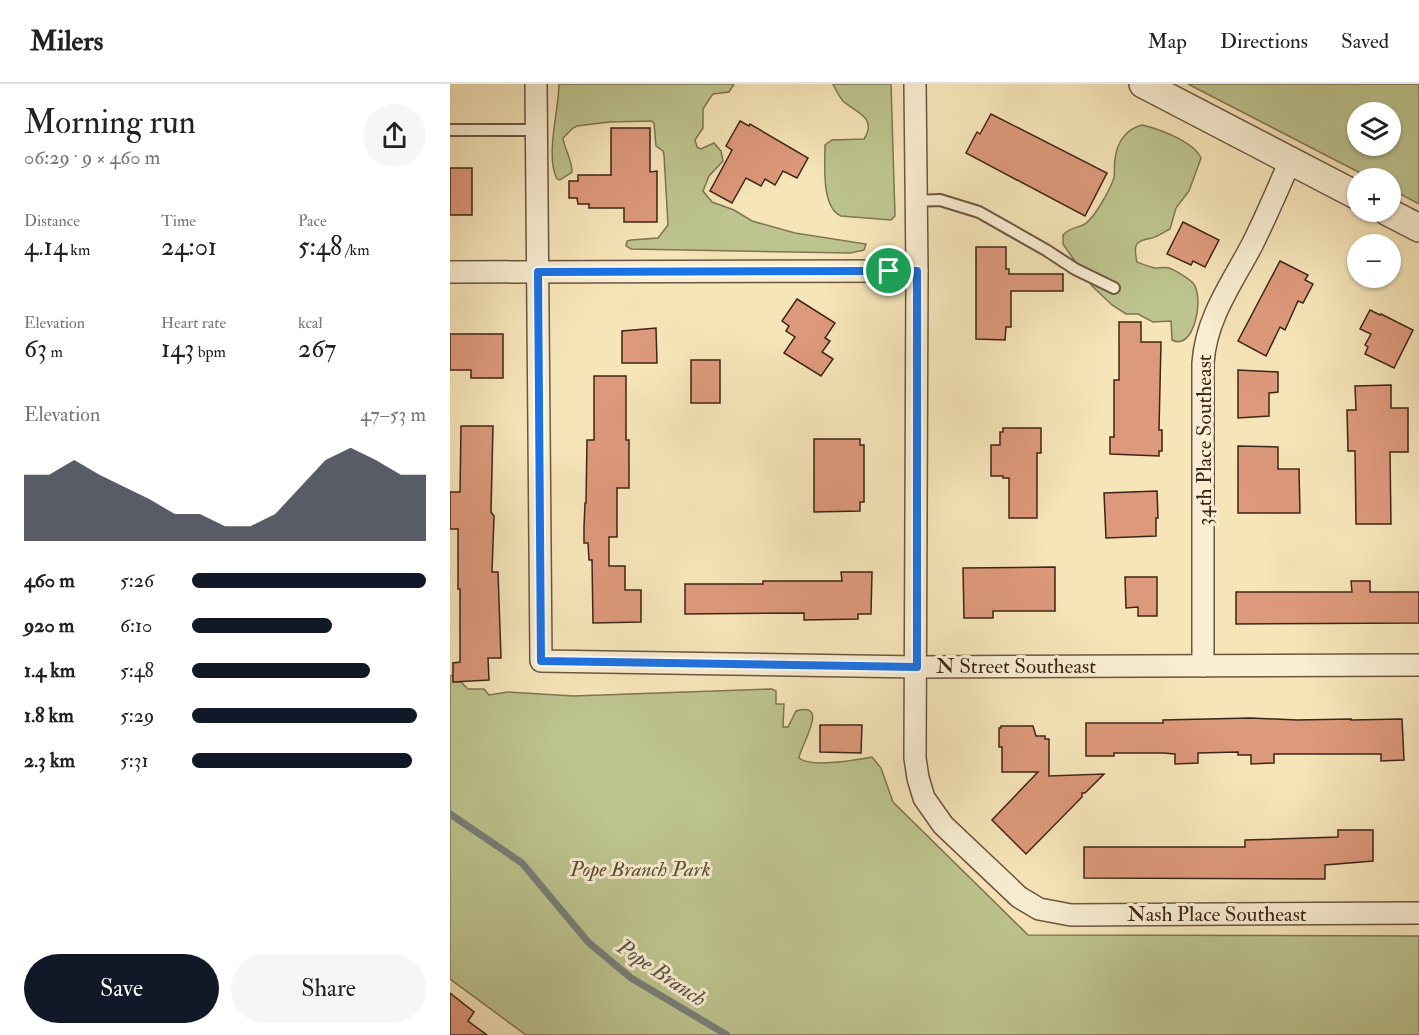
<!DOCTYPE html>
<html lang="en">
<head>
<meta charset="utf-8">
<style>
	body { margin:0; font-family:"IM FELL Double Pica",serif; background:#f6f6f6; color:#222; height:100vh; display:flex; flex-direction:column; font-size:22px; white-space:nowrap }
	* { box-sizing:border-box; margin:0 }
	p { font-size:20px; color:#767676 }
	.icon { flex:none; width:33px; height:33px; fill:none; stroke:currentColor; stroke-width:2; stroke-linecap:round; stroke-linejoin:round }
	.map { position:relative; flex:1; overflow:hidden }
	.panel { display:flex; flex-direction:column; background:#fff; width:450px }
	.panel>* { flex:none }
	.buttons { position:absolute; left:897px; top:18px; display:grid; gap:12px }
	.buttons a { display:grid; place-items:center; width:54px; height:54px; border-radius:50%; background:#fff; box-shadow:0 2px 4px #0004; font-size:30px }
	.pin { position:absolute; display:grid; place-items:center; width:51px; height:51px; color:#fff; margin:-26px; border:3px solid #fff; border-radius:50%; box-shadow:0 2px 6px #0007 }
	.round { display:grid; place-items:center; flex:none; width:63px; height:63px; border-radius:32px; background:#f6f6f6 }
	.headline { display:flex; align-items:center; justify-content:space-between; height:102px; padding:0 24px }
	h1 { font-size:33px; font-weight:600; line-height:45px }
	.figures { display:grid; grid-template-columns:repeat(3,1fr); gap:9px; height:102px; padding:6px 24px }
	.figures div { display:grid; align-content:center }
	.figures b { font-size:26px; font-weight:600 }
	.figures small { font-size:16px; font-weight:400 }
	.figures p { font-size:16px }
	.chart { height:168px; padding:12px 24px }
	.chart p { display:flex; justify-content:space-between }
	.chart svg { width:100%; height:108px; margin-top:6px; fill:#111827; opacity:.7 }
	.button { display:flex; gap:12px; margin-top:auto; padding:12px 24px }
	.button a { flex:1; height:69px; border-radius:36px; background:#111827; color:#fff; font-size:24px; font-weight:600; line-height:69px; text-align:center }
	.button a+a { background:#f6f6f6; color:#222 }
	ul { padding:0 24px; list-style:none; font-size:20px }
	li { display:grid; grid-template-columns:96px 72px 1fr; align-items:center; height:45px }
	li i { height:15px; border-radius:8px; background:#111827 }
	header { display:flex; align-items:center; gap:36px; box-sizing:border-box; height:84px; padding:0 30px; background:#fff; border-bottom:2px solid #e0e0e0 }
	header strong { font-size:28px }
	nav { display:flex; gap:33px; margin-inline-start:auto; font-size:21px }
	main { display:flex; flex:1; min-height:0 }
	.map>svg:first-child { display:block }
	.green { fill:#bdc48f; stroke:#7e7454; stroke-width:1.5; fill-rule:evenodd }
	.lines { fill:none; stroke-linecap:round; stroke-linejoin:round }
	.stream { stroke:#798078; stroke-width:7 }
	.building { fill:#dd997b; stroke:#3e2518; stroke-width:1.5 }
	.service-casing { stroke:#6c5540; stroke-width:14 }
	.minor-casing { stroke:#6c5540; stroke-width:24 }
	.tertiary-casing { stroke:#6c5540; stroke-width:30 }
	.service { stroke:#f9eed2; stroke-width:10 }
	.minor { stroke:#f9eed2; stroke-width:21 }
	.tertiary { stroke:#f9eed2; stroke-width:27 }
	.route-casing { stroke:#fff; stroke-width:12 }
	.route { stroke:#1a73e8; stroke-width:8 }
	.labels { text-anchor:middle; stroke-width:6; stroke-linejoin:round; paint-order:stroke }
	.street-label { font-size:21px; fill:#3e2518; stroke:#f9eed2 }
	.park-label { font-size:21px; font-style:italic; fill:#5e4d36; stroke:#f9eed2 }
	.water-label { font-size:22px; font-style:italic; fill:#5b5348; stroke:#f9eed2 }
</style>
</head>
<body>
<header>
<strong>Milers</strong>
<nav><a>Map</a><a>Directions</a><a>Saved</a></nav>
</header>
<main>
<section class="panel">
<div class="headline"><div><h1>Morning run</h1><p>06:29 · 9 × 460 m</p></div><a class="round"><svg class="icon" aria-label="share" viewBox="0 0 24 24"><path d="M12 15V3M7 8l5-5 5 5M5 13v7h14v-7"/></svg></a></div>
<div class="figures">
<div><p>Distance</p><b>4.14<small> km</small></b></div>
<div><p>Time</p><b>24:01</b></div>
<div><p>Pace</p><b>5:48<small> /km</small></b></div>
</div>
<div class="figures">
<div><p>Elevation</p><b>63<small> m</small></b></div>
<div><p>Heart rate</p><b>143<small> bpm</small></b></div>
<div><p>kcal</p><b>267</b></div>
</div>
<div class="chart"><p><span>Elevation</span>47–53 m</p>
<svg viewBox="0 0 160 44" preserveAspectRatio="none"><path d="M0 44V17L10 17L20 11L30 17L40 22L50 27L60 33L70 33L80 38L90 38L100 33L110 22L120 11L130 6L140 11L150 17L160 17V44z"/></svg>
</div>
<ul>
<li><b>460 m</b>5:26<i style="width:100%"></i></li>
<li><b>920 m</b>6:10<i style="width:60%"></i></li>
<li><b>1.4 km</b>5:48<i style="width:76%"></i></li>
<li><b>1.8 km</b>5:29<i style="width:96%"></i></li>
<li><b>2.3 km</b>5:31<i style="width:94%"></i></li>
</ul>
<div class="button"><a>Save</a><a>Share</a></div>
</section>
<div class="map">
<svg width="969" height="951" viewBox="0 0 969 951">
	<rect width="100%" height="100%" fill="#f6e5b9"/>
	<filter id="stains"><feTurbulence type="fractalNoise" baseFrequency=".00333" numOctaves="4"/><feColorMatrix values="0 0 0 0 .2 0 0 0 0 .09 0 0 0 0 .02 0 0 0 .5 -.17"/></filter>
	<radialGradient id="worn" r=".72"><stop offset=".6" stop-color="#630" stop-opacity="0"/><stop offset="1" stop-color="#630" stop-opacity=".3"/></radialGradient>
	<g class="green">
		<path d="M109,0H284L279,8L263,10L260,14L253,25V44L245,56L247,63L251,65L264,59L271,67L273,77L259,92L253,107L262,118L284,126L302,137L345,149L416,160L414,166L400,169L181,165L176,162L177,157L181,156L208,154L218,141L214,71L213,67L206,62L204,39L201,37L159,38L127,42L123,44L113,54C115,67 122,75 122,88L110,96L107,95C95,72 109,26 109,0Z"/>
		<path d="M383,0H441L445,132L441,136L391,132C371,123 375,81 375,61L382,56L414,55C428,33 405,28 393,17C389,13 386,6 383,0Z"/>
		<path d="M738,0H969V120L941,105L940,94H920ZM940,28V62H908V28Z"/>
		<path d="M692,41C709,45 743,57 751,74L739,107L726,124L720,145C714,148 707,153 702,154C685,157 683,160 687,178C692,180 699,183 705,184C709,184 715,183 719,184C725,186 738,194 743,199C755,213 744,268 722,256L721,237L703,238L688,230H676L662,221L642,202L613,160V151C619,144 626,144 633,141C644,136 660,105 664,94C665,88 664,81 665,75C667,58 676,45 692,41Z"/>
		<path d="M3,591V598H11L18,605H34L39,611L58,608L123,612L322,605L326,607V620H334L333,643H338L346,627C381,617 350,662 349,674C361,684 406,676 422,673L431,684L443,718L578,851L969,852V951H76L0,895V592Z"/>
	</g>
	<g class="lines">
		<polyline class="stream" points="0,730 72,779 138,858 181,894 277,951"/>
	</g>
	<g class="building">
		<polygon points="541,30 657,89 635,132 516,69 527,48 530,50"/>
		<polygon points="290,37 299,42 300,40 358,74 347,94 333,87 325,101 315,95 311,102 296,94 282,119 260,107 282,66 276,62"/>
		<polygon points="161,44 200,44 200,88 207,87 207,138 174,138 174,124 139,124 139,120 128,120 127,114 119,114 119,97 128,97 128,91 161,91"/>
		<rect x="0" y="84" width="22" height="47"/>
		<polygon points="733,138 769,156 755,183 743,177 741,181 717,170"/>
		<polygon points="526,163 556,163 556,185 559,185 559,190 613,190 613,207 561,207 561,243 556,243 555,256 526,255"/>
		<polygon points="830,177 858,191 855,196 863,200 853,219 848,217 835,246 830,243 816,272 788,257"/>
		<polygon points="347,215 385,239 375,254 380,257 372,268 383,275 371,292 334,269 345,253 336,247 339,242 332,237"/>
		<polygon points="920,226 930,231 931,230 963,246 944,284 915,270 918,263 915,261 921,250 910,245"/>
		<polygon points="669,238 691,238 691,258 711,258 709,346 712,346 712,367 709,367 709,372 660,370 660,353 664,353 664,296 669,296"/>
		<polygon points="206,244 207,279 172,279 172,247"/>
		<polygon points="0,250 53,250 53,294 21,294 21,286 0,286"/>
		<rect x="241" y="276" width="29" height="43"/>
		<polygon points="788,286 828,288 828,308 819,309 819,332 788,334"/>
		<polygon points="144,292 176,292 176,356 179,356 179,404 167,404 167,453 159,453 159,482 175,482 175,506 191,506 191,538 143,539 142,476 139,476 138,459 134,459 134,443 135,419 136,419 137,356 144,356"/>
		<polygon points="941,301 941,324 958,324 958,368 940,368 941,440 906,440 905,367 898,367 897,326 906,326 905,302"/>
		<polygon points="11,342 43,342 41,428 44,432 42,488 48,488 51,574 38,574 39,596 3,598 3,579 10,578 10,505 8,505 8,445 0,445 0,408 10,408"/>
		<polygon points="553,344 591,344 591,369 587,369 587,434 559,434 559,394 553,394 553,392 541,392 541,361 550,361 550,348 553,348"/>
		<polygon points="364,355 410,355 410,361 414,361 414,418 410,418 410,427 364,428"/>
		<polygon points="788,362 828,363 828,385 849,385 850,429 788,429"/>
		<polygon points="707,407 708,434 706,434 706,452 656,454 654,409"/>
		<polygon points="605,483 605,527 543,527 543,534 514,534 513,484"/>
		<polygon points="391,488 422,488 421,530 408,530 408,535 354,536 354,529 235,530 235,500 313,500 313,497 392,497"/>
		<polygon points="675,493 707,493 707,532 688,532 688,523 676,524"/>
		<polygon points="901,497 920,497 920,508 969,508 969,539 786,540 786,508 902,508"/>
		<polygon points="801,634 847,636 901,635 901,636 952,635 954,676 931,677 931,670 824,670 824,679 801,680 801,671 788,671 788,668 748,669 748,679 725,680 725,670 713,669 664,669 664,672 636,672 636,639 713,639 713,636"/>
		<polygon points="370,641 412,641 411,669 370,668"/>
		<polygon points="551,642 583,642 586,652 595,652 595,655 599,655 599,692 654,690 635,709 632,709 632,713 576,770 542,736 588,688 552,688 552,663 549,663 549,644 551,644"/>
		<polygon points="888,746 923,746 923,777 875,781 875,795 634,794 634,763 795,763 795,756 888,753"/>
		<polygon points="0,909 24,928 18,937 37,951 0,951"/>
	</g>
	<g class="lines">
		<g class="service-casing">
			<g id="service">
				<polyline points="0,46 87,46"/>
				<polyline points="466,117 490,116 529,128 596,166 625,185 664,204"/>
			</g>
		</g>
		<g class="minor-casing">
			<g id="minor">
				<polyline points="86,0 91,577 467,583 969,581"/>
				<polyline points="465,0 467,187 465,674 468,694 474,714 493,741 569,813 589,825 621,831 969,829"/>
				<polyline points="0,188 467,187"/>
				<path d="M753,582V279C756,234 782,199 802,161C816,133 828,105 840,77"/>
			</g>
		</g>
		<g class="tertiary-casing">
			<g id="tertiary">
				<polyline points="693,0 908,112"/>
				<polyline points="938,128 969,144"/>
			</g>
		</g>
		<use href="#service" class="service"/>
		<use href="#minor" class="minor"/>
		<use href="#tertiary" class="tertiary"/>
	</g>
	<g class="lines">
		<g class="route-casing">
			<polygon id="route" points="439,187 467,187 467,583 91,577 88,188"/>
		</g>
		<use href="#route" class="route"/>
	</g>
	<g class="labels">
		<g class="street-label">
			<text transform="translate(754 356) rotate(-90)" y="7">34th Place Southeast</text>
			<text x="566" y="589">N Street Southeast</text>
			<text x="767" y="837">Nash Place Southeast</text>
		</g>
		<g class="park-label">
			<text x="190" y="792">Pope Branch Park</text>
		</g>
		<g class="water-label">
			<text transform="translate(212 888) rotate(34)" y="8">Pope Branch</text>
		</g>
	</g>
	<rect width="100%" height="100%" filter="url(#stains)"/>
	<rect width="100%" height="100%" fill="url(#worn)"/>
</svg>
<div class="buttons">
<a><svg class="icon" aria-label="layers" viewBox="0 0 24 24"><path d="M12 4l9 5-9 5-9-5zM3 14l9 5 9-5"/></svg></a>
<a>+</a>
<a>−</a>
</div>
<div class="pin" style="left:439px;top:187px;background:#1e9e55"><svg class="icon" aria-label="arrive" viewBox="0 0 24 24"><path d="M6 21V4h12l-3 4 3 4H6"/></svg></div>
</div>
</main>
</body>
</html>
